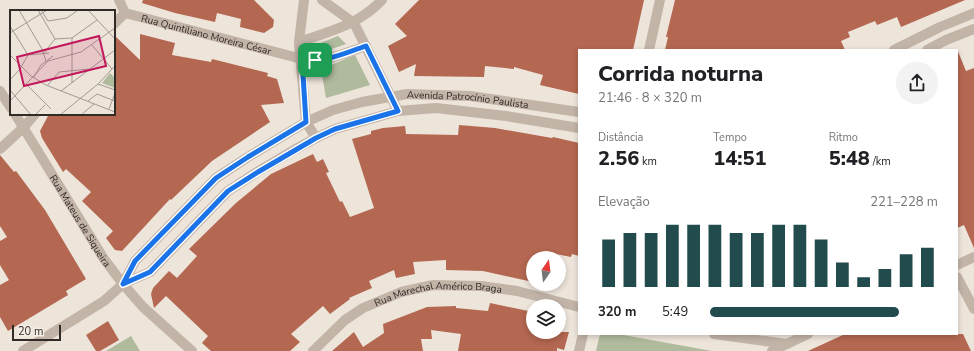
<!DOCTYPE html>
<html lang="pt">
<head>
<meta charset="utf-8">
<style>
	body { margin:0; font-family:"Nunito Sans",sans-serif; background:#f2f2f2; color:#202124; height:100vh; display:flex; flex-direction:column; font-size:15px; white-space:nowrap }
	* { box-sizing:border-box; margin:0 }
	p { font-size:13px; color:#757577 }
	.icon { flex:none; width:22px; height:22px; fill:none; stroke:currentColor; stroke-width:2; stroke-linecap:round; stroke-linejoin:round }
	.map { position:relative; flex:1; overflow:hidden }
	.sheet { position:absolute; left:578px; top:49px; width:380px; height:286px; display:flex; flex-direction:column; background:#fff; border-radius:0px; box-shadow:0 2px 6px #0003 }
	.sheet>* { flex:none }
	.needle { width:26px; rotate:14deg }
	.buttons { position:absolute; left:526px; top:251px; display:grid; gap:8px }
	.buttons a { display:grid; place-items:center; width:40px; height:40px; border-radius:50%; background:#fff; box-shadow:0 2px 6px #0003; font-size:20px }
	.scale { position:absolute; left:12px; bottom:10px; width:49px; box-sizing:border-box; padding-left:4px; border:2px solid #312a27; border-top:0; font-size:11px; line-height:14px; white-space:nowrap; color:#312a27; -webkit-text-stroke:3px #f6eee5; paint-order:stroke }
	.pin { position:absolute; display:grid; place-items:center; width:34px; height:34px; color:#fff; margin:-17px; border-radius:8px; box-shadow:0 2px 6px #0006 }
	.round { display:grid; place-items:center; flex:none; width:42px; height:42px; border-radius:21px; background:#f2f2f2 }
	.headline { display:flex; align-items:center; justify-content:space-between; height:68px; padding:0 20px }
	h1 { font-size:22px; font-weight:800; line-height:30px }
	.figures { display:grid; grid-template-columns:repeat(3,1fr); gap:6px; height:68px; padding:4px 20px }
	.figures div { display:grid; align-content:center }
	.figures b { font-size:20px; font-weight:800 }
	.figures small { font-size:11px; font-weight:400 }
	.figures p { font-size:11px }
	.chart { height:112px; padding:8px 20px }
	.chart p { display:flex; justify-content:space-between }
	.chart svg { width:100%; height:72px; margin-top:4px; stroke:#224b4d; stroke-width:6 }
	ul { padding:0 20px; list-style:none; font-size:13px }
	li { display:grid; grid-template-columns:64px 48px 1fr; align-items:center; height:30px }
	li i { height:10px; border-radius:5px; background:#224b4d }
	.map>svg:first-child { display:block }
	.green { fill:#b0ba9c }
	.building { fill:#b46751 }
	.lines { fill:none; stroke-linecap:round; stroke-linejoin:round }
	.minor { stroke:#c3b4a8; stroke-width:10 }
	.route-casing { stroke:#fff; stroke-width:8 }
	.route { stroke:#1a73e8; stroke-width:5 }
	.labels { text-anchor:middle; stroke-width:3.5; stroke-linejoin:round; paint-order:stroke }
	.street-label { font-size:10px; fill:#312a27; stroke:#f6eee5 }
	.inset-road { fill:none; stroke:#a29a92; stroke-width:1 }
	.view { fill:#c2185b; fill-opacity:0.15; stroke:#c2185b; stroke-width:2 }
	.inset-edge { fill:none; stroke:#312a27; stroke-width:2 }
</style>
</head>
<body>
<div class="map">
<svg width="974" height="351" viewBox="0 0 974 351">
	<rect width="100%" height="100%" fill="#ede4da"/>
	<g class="green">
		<polygon points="338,36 346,44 320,53 318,44"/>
		<polygon points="355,55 370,85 326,98 321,69"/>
		<polygon points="600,334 618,334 712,351 596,351"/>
		<polygon points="131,336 140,351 106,351"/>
	</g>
	<g class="building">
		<polygon points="143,0 254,0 274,20 273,27 264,33 240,27 241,19 217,13 215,22 175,13 142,3"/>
		<polygon points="419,0 644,0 633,50 579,50 579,94 540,85 543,75 514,67 514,69 485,66 484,77 414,76 416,64 399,72 388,46 407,36 395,24"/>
		<polygon points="675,0 965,0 901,27 897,17 877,25 875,21 848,32 850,37 841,41 845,50 665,50 668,37 666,37"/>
		<polygon points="140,34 175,43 172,55 211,62 212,59 268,73 267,76 277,79 284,103 261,105 270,122 212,161 171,200 170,199 122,251 115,250 106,238 113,231 82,201 91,192 66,169 63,172 42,138 40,131 49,114 114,114 114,35 140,60"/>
		<polygon points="957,49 966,71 974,68 974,248 964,225 957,228"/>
		<polygon points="459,125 495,128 552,138 553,137 579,143 579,256 572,254 571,257 556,254 556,258 533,258 533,282 483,271 446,270 446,260 413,262 415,274 396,278 394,270 369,281 372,288 349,298 350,299 330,314 323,306 291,334 300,342 290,351 211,351 202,343 208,336 166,296 154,308 151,294 153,288 169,271 177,278 197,256 189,249 236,203 271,174 313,154 317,162 323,159 329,172 326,173 340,202 342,201 350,217 374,208 352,139 371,134 371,131 383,128 405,126 406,134 458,135"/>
		<polygon points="0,155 14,172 16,171 45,210 86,279 66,291 68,295 8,331 0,317 0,285 9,280 0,265 0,241 7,237 0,226"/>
		<polygon points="490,303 533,312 533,332 569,332 564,350 557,348 557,351 458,351 461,334 431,330 432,339 421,339 423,351 332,351 354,332 363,347 384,333 383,324 427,307 456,306 456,308 488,311"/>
		<polygon points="108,321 119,340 100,351 96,351 86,335"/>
		<polygon points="845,334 963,334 971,351 808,351"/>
	</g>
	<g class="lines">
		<g class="minor">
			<polyline points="119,0 125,13"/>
			<polyline points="304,0 299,42 306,122 316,138"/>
			<polyline points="322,0 354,23 398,111"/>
			<path id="s1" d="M125,13L302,59C328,62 342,54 366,46"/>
			<polyline points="114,24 125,13"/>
			<path d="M299,42C331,31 358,25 382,0"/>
			<polyline points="649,50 660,0"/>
			<polyline points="894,50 940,27 974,13"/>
			<polyline points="927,50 946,40 974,29"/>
			<polyline points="0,91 11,108"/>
			<path id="s2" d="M15,114L104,259L123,284L143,307L192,351"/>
			<polyline points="0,149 24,127 35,114"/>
			<polyline points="957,265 974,257"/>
			<polyline points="957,277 974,309"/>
			<polyline points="123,284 150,272 228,191 257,172 294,150 316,138 335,129 398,111 436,108 506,116 579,128"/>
			<polyline points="714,334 786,344"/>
			<path id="s3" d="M23,351L104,301L123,284L135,261L216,178L248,157L306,122L333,110L362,102L407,94L470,96L579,112"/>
			<path id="s4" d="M313,351L345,320L363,308L401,292L433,285L481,286L517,291L579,307"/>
			<polyline points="579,351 583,334"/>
			<polyline points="772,351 808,334"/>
		</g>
	</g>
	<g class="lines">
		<g class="route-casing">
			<path id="route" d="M366,46L398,111L335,129L316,138L258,172L228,191L150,272L123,284L135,261L216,178L248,157L306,122L302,59C328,62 342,54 366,46Z"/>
		</g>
		<use href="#route" class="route"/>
	</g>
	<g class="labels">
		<g class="street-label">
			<text dy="4" stroke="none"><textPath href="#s1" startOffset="84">Rua Quintiliano Moreira César</textPath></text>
			<text dy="4" stroke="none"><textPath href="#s3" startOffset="535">Avenida Patrocínio Paulista</textPath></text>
			<text dy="4" stroke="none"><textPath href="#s2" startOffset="125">Rua Mateus de Siqueira</textPath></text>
			<text dy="4" stroke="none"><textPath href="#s4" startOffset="144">Rua Marechal Américo Braga</textPath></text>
		</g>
	</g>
	<g transform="translate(10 10)">
		<rect width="105" height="105" fill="#ede4da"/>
		<path d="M100,63L105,68V78L92,73Z" fill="#b0ba9c"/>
		<path class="inset-road" d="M9,0L32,39L36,51M28,0L45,29M31,0L38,11M78,0L105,29M38,11L57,8L68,0M0,16L18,45M0,23L37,0M82,35L102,59M33,44L45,29L62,28L87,10M0,45L21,66L36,75L105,102M18,45L39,43M24,67L31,55L43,46M0,70L10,59L18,45M62,73V28M88,74L105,80M17,75L41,99M37,76L49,62L79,59M0,80L21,105M51,81L105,40M0,91L38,51L71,42L105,18M78,91L87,84L105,91M99,99L105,83M25,105L35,95M50,105L88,74L105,56M71,105L84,94"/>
		<path class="view" d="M89,26L96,56L14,76L7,47Z"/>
		<rect width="105" height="105" class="inset-edge"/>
	</g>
</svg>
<div class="buttons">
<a><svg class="needle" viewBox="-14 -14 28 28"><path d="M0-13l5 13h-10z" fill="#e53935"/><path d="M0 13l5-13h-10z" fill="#757577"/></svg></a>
<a><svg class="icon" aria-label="layers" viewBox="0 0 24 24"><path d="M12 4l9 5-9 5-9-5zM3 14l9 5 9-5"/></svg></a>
</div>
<div class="scale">20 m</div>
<div class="pin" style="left:315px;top:60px;background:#1e9e55"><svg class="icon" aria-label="arrive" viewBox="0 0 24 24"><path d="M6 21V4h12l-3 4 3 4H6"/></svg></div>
<section class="sheet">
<div class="headline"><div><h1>Corrida noturna</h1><p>21:46 · 8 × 320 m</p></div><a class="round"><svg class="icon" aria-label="share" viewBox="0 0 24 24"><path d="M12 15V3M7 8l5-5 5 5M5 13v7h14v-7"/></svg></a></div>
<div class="figures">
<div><p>Distância</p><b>2.56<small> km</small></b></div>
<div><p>Tempo</p><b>14:51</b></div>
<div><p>Ritmo</p><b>5:48<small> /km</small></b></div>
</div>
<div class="chart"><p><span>Elevação</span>221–228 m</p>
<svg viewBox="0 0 160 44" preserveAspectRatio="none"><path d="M5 44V15M15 44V11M25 44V11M35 44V6M45 44V6M55 44V6M65 44V11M75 44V11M85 44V6M95 44V6M105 44V15M115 44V29M125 44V38M135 44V33M145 44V24M155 44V20"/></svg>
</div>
<ul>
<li><b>320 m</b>5:49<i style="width:83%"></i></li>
</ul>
</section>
</div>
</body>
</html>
